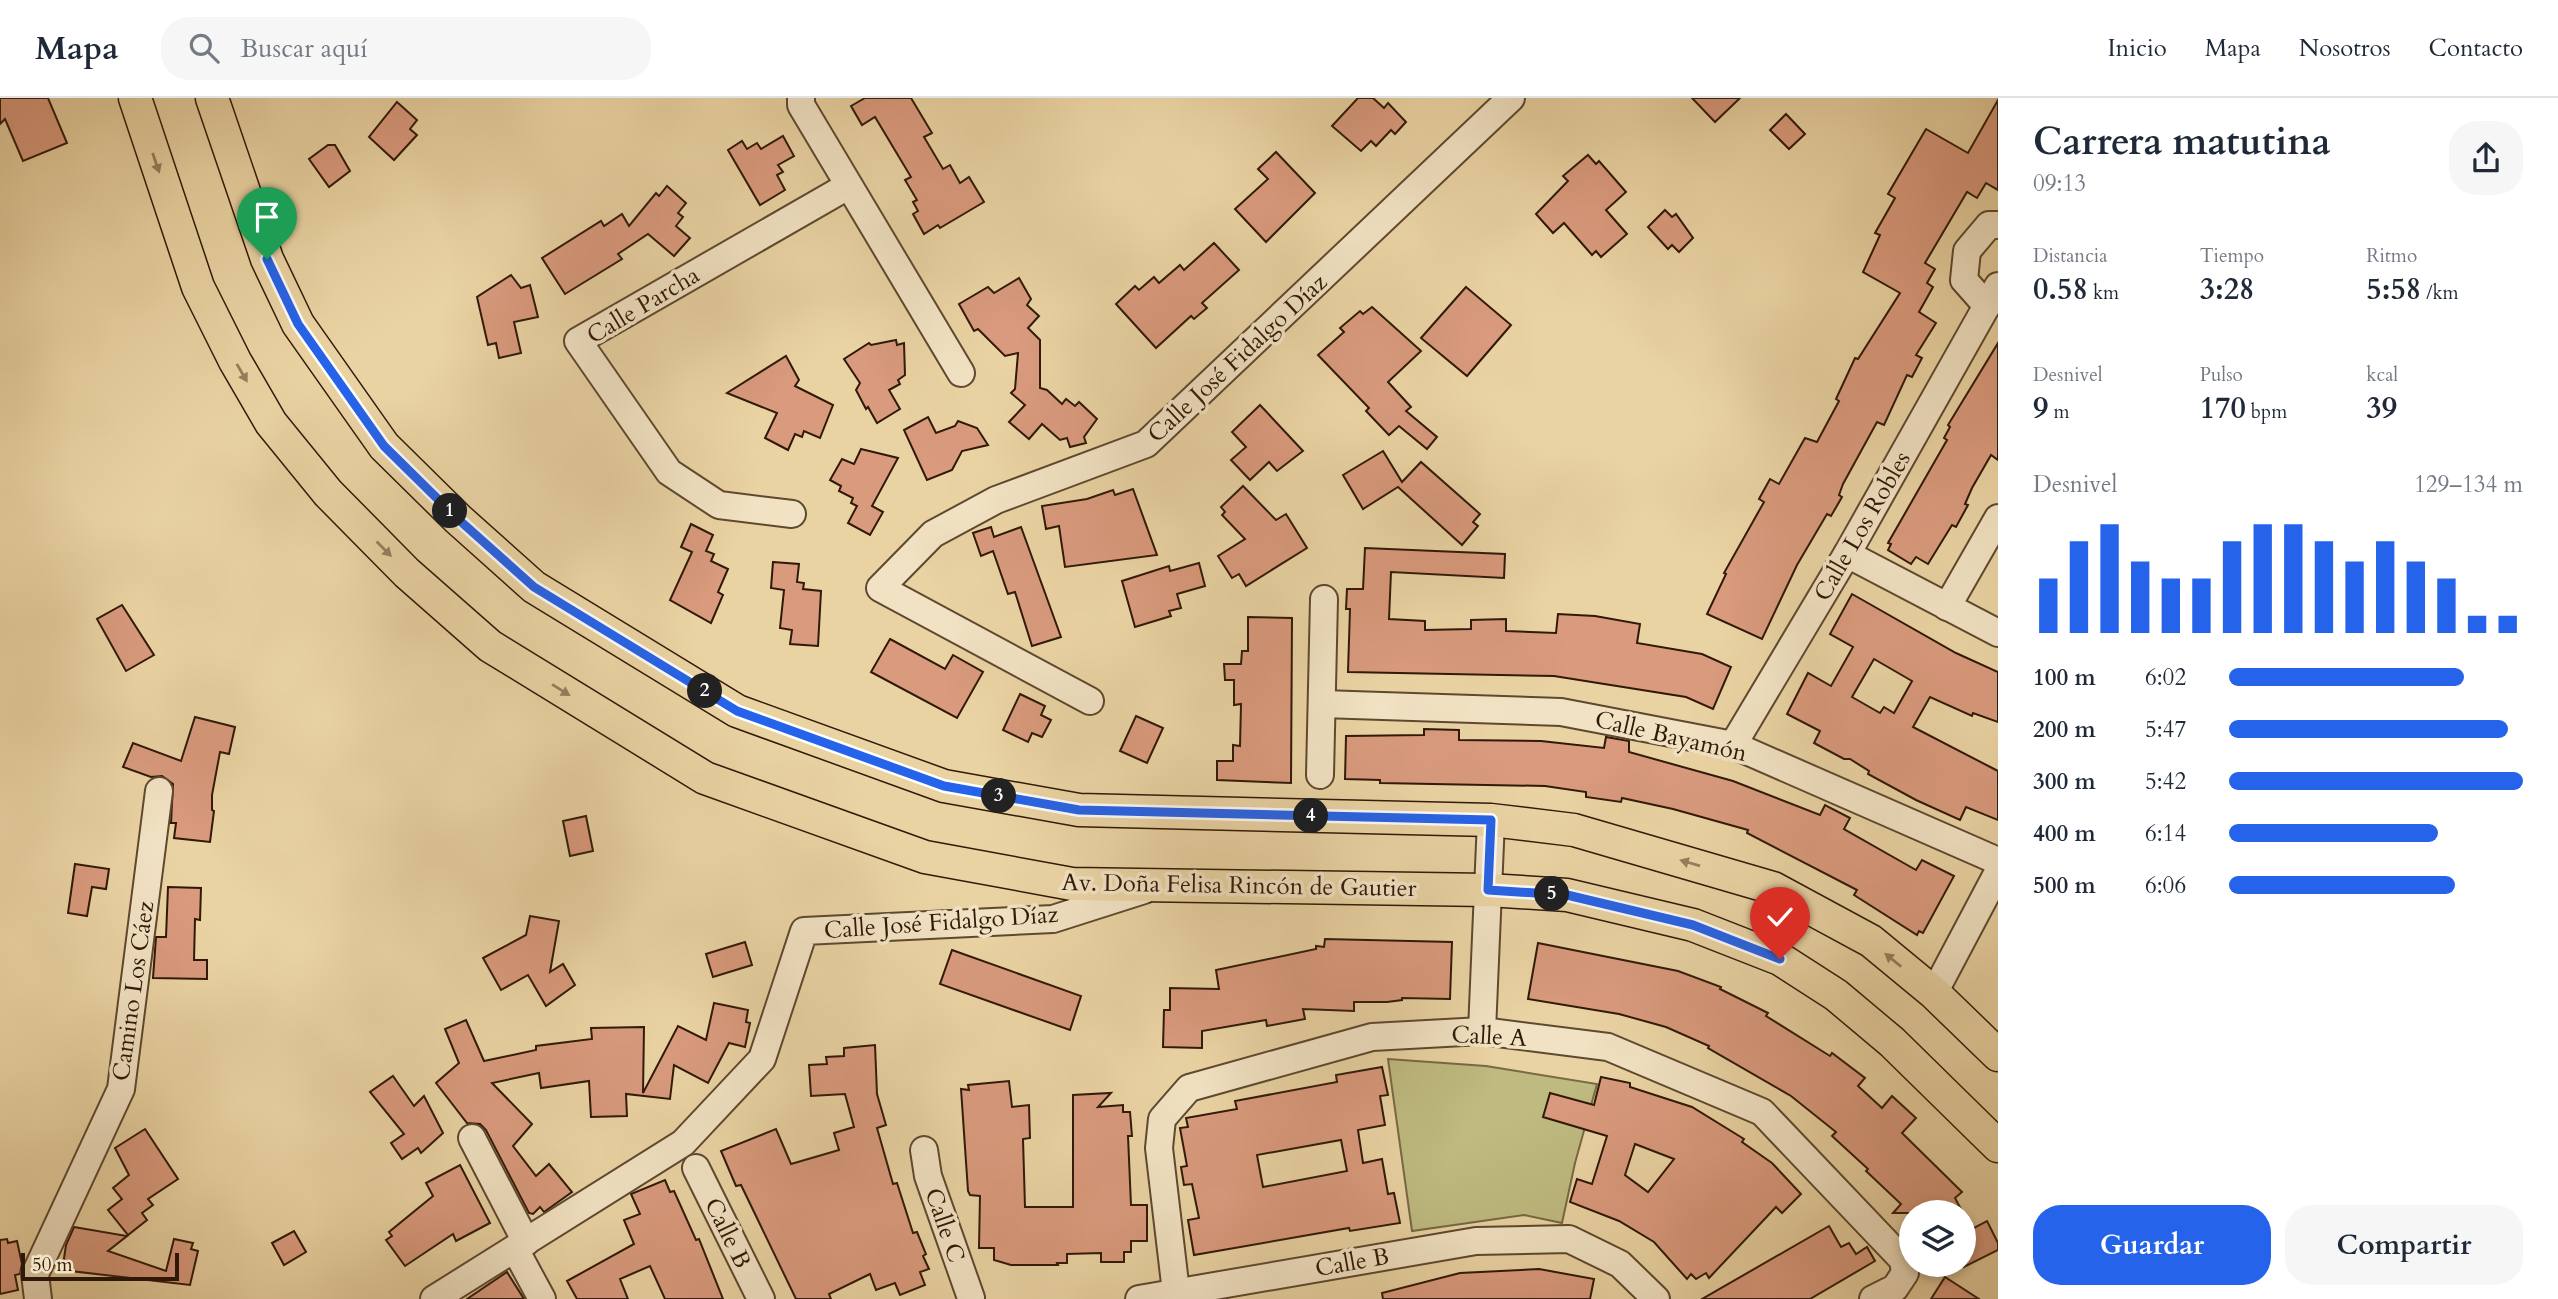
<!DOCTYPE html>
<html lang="es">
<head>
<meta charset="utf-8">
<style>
	body { margin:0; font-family:Cardo,serif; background:#f6f6f7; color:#1f2937; height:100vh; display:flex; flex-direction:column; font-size:26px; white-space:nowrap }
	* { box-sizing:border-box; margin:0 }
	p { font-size:23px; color:#747a83 }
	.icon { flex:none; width:38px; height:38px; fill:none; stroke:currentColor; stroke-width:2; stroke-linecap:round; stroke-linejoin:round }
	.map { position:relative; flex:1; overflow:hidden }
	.side { display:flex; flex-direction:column; background:#fff; width:560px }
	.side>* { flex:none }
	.tools { position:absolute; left:1899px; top:1102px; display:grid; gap:14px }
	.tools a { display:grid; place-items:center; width:77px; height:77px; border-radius:50%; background:#fff; box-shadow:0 4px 10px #0003; font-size:35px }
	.scale { position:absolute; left:21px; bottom:18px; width:158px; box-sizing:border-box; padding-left:7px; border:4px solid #301908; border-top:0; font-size:19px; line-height:24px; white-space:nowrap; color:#301908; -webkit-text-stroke:5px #f1e2c3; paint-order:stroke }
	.pin { position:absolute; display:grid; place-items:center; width:60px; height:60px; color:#fff; margin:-72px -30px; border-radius:50% 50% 50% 0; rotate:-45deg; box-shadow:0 0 7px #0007 }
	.pin .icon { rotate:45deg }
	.km { position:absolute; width:35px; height:35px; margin:-18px; border-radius:50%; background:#222; color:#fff; font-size:19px; line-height:35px; text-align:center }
	.round { display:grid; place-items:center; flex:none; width:74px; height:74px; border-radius:28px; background:#f6f6f7 }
	.summary { display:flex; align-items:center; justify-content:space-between; height:119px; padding:0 35px }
	h1 { font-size:38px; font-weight:700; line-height:52px }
	.figures { display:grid; grid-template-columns:repeat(3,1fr); gap:10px; height:119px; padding:7px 35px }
	.figures div { display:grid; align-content:center }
	.figures b { font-size:30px; font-weight:700 }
	.figures small { font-size:19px; font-weight:400 }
	.figures p { font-size:19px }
	.chart { height:196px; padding:14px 35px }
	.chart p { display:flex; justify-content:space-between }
	.chart svg { width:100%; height:126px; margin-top:7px; stroke:#2563eb; stroke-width:6 }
	.action { display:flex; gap:14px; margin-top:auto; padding:14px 35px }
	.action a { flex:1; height:80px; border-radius:28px; background:#2563eb; color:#fff; font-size:28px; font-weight:700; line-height:80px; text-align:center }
	.action a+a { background:#f6f6f7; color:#1f2937 }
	ul { padding:0 35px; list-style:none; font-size:23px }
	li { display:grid; grid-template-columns:112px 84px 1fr; align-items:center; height:52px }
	li i { height:18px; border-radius:9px; background:#2563eb }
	header { display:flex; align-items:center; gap:42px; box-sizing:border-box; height:98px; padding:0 35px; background:#fff; border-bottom:2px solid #e0e1e3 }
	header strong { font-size:33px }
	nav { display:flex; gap:38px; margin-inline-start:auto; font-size:24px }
	.search { width:490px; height:63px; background:#f6f6f7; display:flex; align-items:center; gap:18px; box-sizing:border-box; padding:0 24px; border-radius:28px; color:#747a83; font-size:26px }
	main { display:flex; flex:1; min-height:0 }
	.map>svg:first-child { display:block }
	.green { fill:#beba80; stroke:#776a44; stroke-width:2 }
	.building { fill:#d99a7d; stroke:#301908; stroke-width:2; fill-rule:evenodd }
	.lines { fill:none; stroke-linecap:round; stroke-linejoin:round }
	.minor-casing { stroke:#5e482f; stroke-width:30 }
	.major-casing { stroke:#301908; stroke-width:35 }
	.minor { stroke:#f1e2c3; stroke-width:26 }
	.major { stroke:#ead3a3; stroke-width:32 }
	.oneway { fill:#967f5d }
	.route-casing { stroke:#fff; stroke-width:14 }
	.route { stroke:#2563eb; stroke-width:9 }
	.labels { text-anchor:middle; stroke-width:7; stroke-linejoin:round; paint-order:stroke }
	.street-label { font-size:24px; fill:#301908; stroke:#f1e2c3 }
</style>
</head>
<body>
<header>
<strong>Mapa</strong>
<div class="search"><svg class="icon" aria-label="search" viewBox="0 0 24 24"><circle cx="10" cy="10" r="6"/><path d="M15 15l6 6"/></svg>Buscar aquí</div>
<nav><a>Inicio</a><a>Mapa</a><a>Nosotros</a><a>Contacto</a></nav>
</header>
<main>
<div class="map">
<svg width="1998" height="1201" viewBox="0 0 1998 1201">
	<rect width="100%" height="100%" fill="#ead3a3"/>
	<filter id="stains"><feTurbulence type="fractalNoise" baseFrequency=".00286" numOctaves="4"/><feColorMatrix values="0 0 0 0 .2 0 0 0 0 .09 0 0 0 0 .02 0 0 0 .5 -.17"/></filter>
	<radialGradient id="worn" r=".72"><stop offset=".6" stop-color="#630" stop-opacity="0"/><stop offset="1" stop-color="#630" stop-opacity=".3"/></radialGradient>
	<polygon class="green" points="1388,961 1486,968 1597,986 1575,1065 1562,1125 1524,1117 1412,1133"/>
	<g class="building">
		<polygon points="0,0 48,0 67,45 23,63 5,21 0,26"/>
		<polygon points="865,0 911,0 932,35 924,39 943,71 950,67 960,85 969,79 984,104 940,130 938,127 924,136 913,116 918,113 913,104 917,102 905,82 911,79 875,19 862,27 851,8"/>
		<polygon points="1358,0 1373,0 1384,10 1388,5 1406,24 1395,36 1391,32 1376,48 1371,43 1361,53 1332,28"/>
		<polygon points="1692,0 1740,0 1715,24"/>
		<polygon points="1998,2 1998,92 1986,85 1977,100 1967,94 1925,165 1935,171 1927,185 1933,189 1919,214 1936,225 1916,257 1922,260 1912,279 1907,277 1884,327 1877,324 1843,386 1839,397 1842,399 1831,418 1827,416 1797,467 1762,541 1707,516 1726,476 1724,475 1764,404 1759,401 1770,381 1779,386 1805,340 1817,344 1839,303 1836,301 1855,260 1858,261 1900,195 1863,174 1880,137 1875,135 1895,100 1888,96 1926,31 1968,55"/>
		<polygon points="397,4 417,22 410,31 417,37 394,62 369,39"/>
		<polygon points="1786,16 1805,36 1789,51 1770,32"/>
		<polygon points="783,38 794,58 778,67 783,74 777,77 785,92 760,107 728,52 742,43 747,51 757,45 761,51"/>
		<polygon points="328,47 335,47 350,73 329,89 309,61"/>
		<polygon points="1276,54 1315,95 1266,144 1235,111 1268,81 1258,71"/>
		<polygon points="1588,57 1596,66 1599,63 1626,94 1606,112 1627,136 1601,159 1596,153 1592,157 1564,125 1553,135 1536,116 1568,83 1563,78"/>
		<polygon points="667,88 686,105 678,115 683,119 676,128 690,140 674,158 648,136 618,156 622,161 565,196 542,160 601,123 604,128 622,116 629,128 656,95 659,98"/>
		<polygon points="1665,112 1672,119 1676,116 1693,140 1679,154 1672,147 1668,151 1648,129"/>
		<polygon points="1214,145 1239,172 1202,205 1207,210 1194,221 1191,218 1156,250 1116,206 1135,188 1139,192 1154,179 1159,185 1180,167 1184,172"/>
		<polygon points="511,177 521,190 530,187 538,219 514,224 521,255 499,260 496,245 488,247 477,199"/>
		<polygon points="1019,180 1031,201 1027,207 1039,218 1028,230 1040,242 1040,290 1047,292 1062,306 1066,301 1075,308 1079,304 1097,321 1084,339 1086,345 1070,349 1067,340 1060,342 1042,326 1029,341 1009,324 1025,307 1011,295 1015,291 1018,255 1005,258 978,231 974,233 959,206 988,189 994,195"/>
		<polygon points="1466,189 1511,227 1467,278 1421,240"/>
		<polygon points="1372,209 1421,253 1388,284 1411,309 1406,313 1437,339 1427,351 1399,328 1389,337 1366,313 1369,310 1318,257 1344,234 1340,230 1360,213 1363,216"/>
		<polygon points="896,242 897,247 904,245 905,277 898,282 900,286 889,292 900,311 877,325 868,309 866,311 856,292 860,285 844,261 869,245 871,247"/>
		<polygon points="1998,245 1998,362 1991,357 1972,390 1965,406 1968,407 1956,429 1952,427 1928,466 1916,459 1911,466 1888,452 1891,446 1888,445 1947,342 1944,340 1950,329 1948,327"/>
		<polygon points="786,258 799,282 795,288 833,307 820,340 804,333 802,339 795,336 788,352 765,340 777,315 727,295"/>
		<polygon points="1260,307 1303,353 1277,373 1269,364 1250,382 1231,362 1246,349 1232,334"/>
		<polygon points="928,319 936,335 955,328 958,323 977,330 988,347 962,353 952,372 927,382 904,332"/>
		<polygon points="861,351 898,360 872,408 883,414 870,437 848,425 857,408 851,405 853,400 839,393 841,388 830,382 842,361 854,366"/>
		<polygon points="1383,353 1402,384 1421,364 1480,416 1473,424 1478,428 1462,447 1398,389 1363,411 1343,377"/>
		<polygon points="1243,388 1276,422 1286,416 1307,450 1246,488 1239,476 1232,480 1218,458 1245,441 1222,417 1225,414 1221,409"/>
		<polygon points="1133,391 1157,457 1065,469 1059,428 1046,431 1042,408 1087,401 1113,392 1115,397"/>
		<polygon points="691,426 713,437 706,453 714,456 711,463 728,471 718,494 723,497 711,525 670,502 692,454 681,449"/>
		<polygon points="991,429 994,439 1021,429 1061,539 1032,548 1015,494 1008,496 993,453 981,458 973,435"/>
		<polygon points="1365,450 1505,456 1504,480 1391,474 1389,521 1425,523 1425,532 1471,531 1471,522 1506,521 1506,533 1556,535 1558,516 1595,518 1640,526 1637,545 1702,556 1731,569 1713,611 1686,599 1554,578 1348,574 1350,511 1346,511 1347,491 1363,491"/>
		<polygon points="773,464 799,466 797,484 804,485 803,491 821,493 818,548 790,546 792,532 780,530 784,492 771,490"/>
		<polygon points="1199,465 1205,488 1177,496 1181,510 1169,513 1171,518 1135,529 1122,483 1169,468 1170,473"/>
		<path d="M1852,496L1956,555L1998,574V624L1973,615L1972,618L1930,599L1913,629L1998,673V722L1966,709L1960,722L1916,702L1868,676L1869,673L1850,661H1844L1814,645L1820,633L1787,616L1808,575L1831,588L1853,549L1830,536ZM1874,561L1912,583L1894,615L1884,609L1880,615L1852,599Z"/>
		<polygon points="122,507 154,557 126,573 97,521"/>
		<polygon points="1248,519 1292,520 1291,685 1217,682 1217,663 1233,663 1233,647 1240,648 1241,606 1234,607 1234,582 1225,582 1224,566 1241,566 1242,553 1248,553"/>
		<polygon points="890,541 945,571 953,557 983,574 957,620 871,574"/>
		<polygon points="1020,596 1045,608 1041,617 1051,622 1042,639 1032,635 1028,644 1003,632"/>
		<polygon points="1136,618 1163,630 1147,665 1120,653"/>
		<polygon points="195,619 235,629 229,656 220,654 212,697 212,712 214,713 210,744 174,740 176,725 171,725 173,686 162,678 151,679 123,669 133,645 181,663"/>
		<polygon points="1424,631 1459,632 1459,642 1541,643 1604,650 1606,639 1629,643 1629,654 1733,683 1820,717 1825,707 1850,720 1844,731 1916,772 1922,762 1954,778 1923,835 1919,833 1917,837 1854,797 1857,792 1747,735 1748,732 1673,711 1622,700 1621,704 1586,699 1586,694 1545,688 1380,685 1380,682 1345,681 1346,638 1424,637"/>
		<polygon points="586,718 593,753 570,758 563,723"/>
		<polygon points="75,766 109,771 106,791 92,789 87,818 68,815"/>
		<polygon points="168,789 201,790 200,822 195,821 194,862 207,862 207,881 153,880 156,839 166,839"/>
		<polygon points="530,818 559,823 550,874 563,866 575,887 546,908 528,877 501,892 483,860 526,837"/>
		<polygon points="1325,841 1452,844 1450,901 1402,900 1402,902 1387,904 1354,904 1354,913 1303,911 1305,921 1267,928 1266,922 1202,933 1202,950 1163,949 1164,912 1170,912 1170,890 1219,891 1216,872 1316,851 1316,848 1324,849"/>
		<polygon points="745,844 752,867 713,879 706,856"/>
		<polygon points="1538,845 1678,873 1721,889 1720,891 1768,915 1766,918 1830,958 1832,955 1865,980 1858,988 1882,1010 1892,998 1916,1020 1902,1035 1962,1094 1955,1100 1963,1115 1893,1115 1901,1106 1866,1073 1868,1071 1832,1038 1836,1034 1791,998 1708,950 1709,948 1666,929 1619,916 1528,901"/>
		<polygon points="952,852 1081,898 1070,932 940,886"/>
		<polygon points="714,905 748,912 746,924 750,925 745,949 729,945 708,985 674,967 670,1001 626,996 627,1018 591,1019 589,983 541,990 539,975 492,985 532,1026 513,1048 536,1078 549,1066 572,1094 544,1114 540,1109 533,1116 529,1115 486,1032 480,1026 467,1025 436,985 459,965 445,931 466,922 484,963 536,952 536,948 592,941 591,930 644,929 643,995 678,928 706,942"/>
		<polygon points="875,947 877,996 886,1027 877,1030 893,1086 897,1085 913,1135 917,1134 926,1156 923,1158 929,1171 920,1174 925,1187 900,1197 895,1185 876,1192 870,1176 829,1196 831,1201 796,1201 741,1087 736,1088 721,1053 776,1031 791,1066 839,1052 834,1035 854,1029 845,996 811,998 809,967 827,966 826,959 844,958 844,950"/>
		<path d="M1382,969L1388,997L1380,998L1385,1027L1358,1032L1363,1065L1382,1061L1388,1096L1394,1095L1400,1125L1350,1133L1349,1130L1194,1157L1188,1122L1199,1120L1192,1086L1184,1087L1181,1069L1187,1068L1180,1030L1188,1029L1186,1020L1237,1011L1235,1003L1337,984L1336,977ZM1341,1042L1347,1073L1263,1089L1257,1057Z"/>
		<polygon points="393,978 414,1008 424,998 443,1035 421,1055 418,1050 402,1061 391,1045 404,1036 370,994"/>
		<path d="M1601,979L1630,985V989L1692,1009L1744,1041L1742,1044L1772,1065L1801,1096L1782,1115L1776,1109L1709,1180L1706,1175L1696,1181L1691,1176L1687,1181L1654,1144L1619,1123L1570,1104L1577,1081L1592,1086L1607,1038L1543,1019L1550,995L1594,1007ZM1635,1046L1674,1061L1648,1094L1625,1077Z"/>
		<polygon points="1009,983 1012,1009 1029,1007 1030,1040 1023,1041 1025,1109 1073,1109 1073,997 1111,995 1098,1009 1123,1007 1123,1014 1130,1014 1132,1038 1128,1038 1131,1107 1147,1107 1147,1143 1131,1143 1131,1154 1124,1154 1124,1164 1101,1164 1101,1155 1067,1156 1067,1165 1057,1165 1058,1167 1011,1167 994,1162 994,1150 979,1150 980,1098 970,1097 968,1093 961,991 969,992 968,987"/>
		<polygon points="145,1031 178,1081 148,1101 153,1107 142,1115 147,1122 128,1137 108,1112 122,1101 113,1090 129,1077 115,1050"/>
		<polygon points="460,1067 490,1125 456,1143 453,1136 405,1168 386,1142 392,1138 389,1134 433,1098 426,1085"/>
		<polygon points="665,1082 670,1094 674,1093 696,1142 699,1141 723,1201 665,1201 650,1168 620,1181 628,1201 577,1201 567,1183 634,1146 624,1122 640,1116 631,1096"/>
		<polygon points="1987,1123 1998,1145 1998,1152 1964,1169 1964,1135"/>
		<polygon points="1829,1128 1841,1149 1849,1145 1856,1156 1867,1149 1875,1163 1810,1201 1702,1201"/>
		<polygon points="74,1129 127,1138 108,1153 166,1173 174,1141 193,1145 191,1151 198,1153 190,1187 71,1173 71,1168 63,1167 66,1147"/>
		<polygon points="294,1133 306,1154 284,1167 272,1145"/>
		<polygon points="7,1141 8,1145 17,1143 22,1166 20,1176 15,1177 18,1192 0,1196 0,1142"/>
		<polygon points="1539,1171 1594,1181 1590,1201 1383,1201 1382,1195 1460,1175"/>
		<polygon points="507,1174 524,1201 467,1201"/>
		<polygon points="1945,1179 1979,1201 1931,1201"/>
	</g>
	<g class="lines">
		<g class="minor-casing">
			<g id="minor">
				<polyline points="801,0 801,7 961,275"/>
				<polyline points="1987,208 1964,182 1967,153 1989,127 1998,127"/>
				<polyline points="792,416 719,407 669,374 578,243 848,88"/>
				<polyline points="1847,456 1998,535"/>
				<polyline points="1947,509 1998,420"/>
				<polyline points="1090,603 880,490 933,436 996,402 1146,346 1511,0"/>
				<polyline points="1322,606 1561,614 1733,647 1998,763"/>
				<polyline points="1733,647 1847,456 1998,188"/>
				<polyline points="1320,677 1324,501"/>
				<polyline points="1934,895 1998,774"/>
				<polyline points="1482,933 1491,722"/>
				<polyline points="472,1040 526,1144"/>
				<polyline points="924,1052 928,1078 971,1200"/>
				<polyline points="696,1070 761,1201"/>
				<polyline points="515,1151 542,1201"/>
				<polyline points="1176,1194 1159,1050 1162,1021 1189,990 1372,939 1482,933 1608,949 1762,1014 1903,1162 1905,1175 1895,1190 1873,1201"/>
				<polyline points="38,1201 35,1176 121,991 159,693"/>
				<polyline points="434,1201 683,1045 762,961 804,833 1053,821 1144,792"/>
				<polyline points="1139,1201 1476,1143 1569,1141 1620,1166 1656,1201"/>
			</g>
		</g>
		<g class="major-casing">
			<g id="major">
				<polyline points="135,0 198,189 235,263 271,325 328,395 407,475 490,548 705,680 925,759 1072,786 1488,792 1567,797 1693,827 1780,861 1836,897 1892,944 1998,1048"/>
				<polyline points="212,0 267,161 298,226 384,348 458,421 534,489 737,613 944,688 1079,712 1491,722 1574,732 1773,790 1871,843 1934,895 1998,957"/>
			</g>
		</g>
		<use href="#minor" class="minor"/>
		<use href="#major" class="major"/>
	</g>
	<defs><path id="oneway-solid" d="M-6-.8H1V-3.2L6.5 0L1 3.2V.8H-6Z" transform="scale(1.75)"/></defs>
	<g class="oneway">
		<use href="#oneway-solid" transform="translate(156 65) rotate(71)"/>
		<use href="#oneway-solid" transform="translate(242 275) rotate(60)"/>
		<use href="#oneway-solid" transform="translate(384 451) rotate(45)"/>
		<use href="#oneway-solid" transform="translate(561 592) rotate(32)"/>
		<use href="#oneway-solid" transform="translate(1690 765) rotate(-164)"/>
		<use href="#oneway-solid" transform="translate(1893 862) rotate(-141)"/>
	</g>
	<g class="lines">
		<g class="route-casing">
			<polyline id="route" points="267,161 298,226 384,348 458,421 534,489 737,613 944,688 1079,712 1491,722 1488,792 1567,797 1693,827 1780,861"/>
		</g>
		<use href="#route" class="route"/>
	</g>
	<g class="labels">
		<g class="street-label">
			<text transform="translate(643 207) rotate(-31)" y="8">Calle Parcha</text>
			<text transform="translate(1237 260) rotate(-43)" y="8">Calle José Fidalgo Díaz</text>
			<text transform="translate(1862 428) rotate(-60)" y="8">Calle Los Robles</text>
			<text transform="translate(1671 638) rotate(13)" y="8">Calle Bayamón</text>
			<text transform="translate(1239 787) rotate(1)" y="8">Av. Doña Felisa Rincón de Gautier</text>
			<text transform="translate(941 824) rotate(-4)" y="8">Calle José Fidalgo Díaz</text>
			<text transform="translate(133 893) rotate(-82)" y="8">Camino Los Cáez</text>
			<text transform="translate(1489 938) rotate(3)" y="8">Calle A</text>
			<text transform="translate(945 1127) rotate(71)" y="8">Calle C</text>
			<text transform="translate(728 1135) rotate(64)" y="8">Calle B</text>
			<text transform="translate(1352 1164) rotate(-10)" y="8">Calle B</text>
		</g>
	</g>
	<rect width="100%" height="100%" filter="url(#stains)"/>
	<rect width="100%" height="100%" fill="url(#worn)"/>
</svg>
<div class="tools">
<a><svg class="icon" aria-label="layers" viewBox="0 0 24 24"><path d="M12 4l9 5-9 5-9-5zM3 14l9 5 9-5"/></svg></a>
</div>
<div class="scale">50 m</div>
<div class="pin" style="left:267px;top:161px;background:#1e9e55"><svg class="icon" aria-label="arrive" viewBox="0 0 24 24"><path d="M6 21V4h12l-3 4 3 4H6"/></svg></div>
<div class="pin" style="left:1780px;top:861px;background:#d93025"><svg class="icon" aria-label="check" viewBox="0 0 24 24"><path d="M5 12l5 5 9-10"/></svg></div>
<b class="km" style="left:450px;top:413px">1</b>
<b class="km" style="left:705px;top:593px">2</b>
<b class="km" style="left:999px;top:698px">3</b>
<b class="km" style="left:1311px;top:718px">4</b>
<b class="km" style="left:1552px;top:796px">5</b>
</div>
<section class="side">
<div class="summary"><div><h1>Carrera matutina</h1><p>09:13</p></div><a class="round"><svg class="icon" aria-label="share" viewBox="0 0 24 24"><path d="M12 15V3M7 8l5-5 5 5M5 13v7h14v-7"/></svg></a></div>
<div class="figures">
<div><p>Distancia</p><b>0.58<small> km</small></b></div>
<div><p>Tiempo</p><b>3:28</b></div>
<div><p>Ritmo</p><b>5:58<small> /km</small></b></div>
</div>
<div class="figures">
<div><p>Desnivel</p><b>9<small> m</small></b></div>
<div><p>Pulso</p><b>170<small> bpm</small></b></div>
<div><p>kcal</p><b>39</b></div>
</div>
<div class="chart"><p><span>Desnivel</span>129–134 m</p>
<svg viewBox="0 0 160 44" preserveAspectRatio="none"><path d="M5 44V25M15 44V12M25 44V6M35 44V19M45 44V25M55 44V25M65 44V12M75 44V6M85 44V6M95 44V12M105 44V19M115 44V12M125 44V19M135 44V25M145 44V38M155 44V38"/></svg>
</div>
<ul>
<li><b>100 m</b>6:02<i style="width:80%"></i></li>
<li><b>200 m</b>5:47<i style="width:95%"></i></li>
<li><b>300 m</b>5:42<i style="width:100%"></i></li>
<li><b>400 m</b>6:14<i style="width:71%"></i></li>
<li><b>500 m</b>6:06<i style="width:77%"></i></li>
</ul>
<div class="action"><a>Guardar</a><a>Compartir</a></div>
</section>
</main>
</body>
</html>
